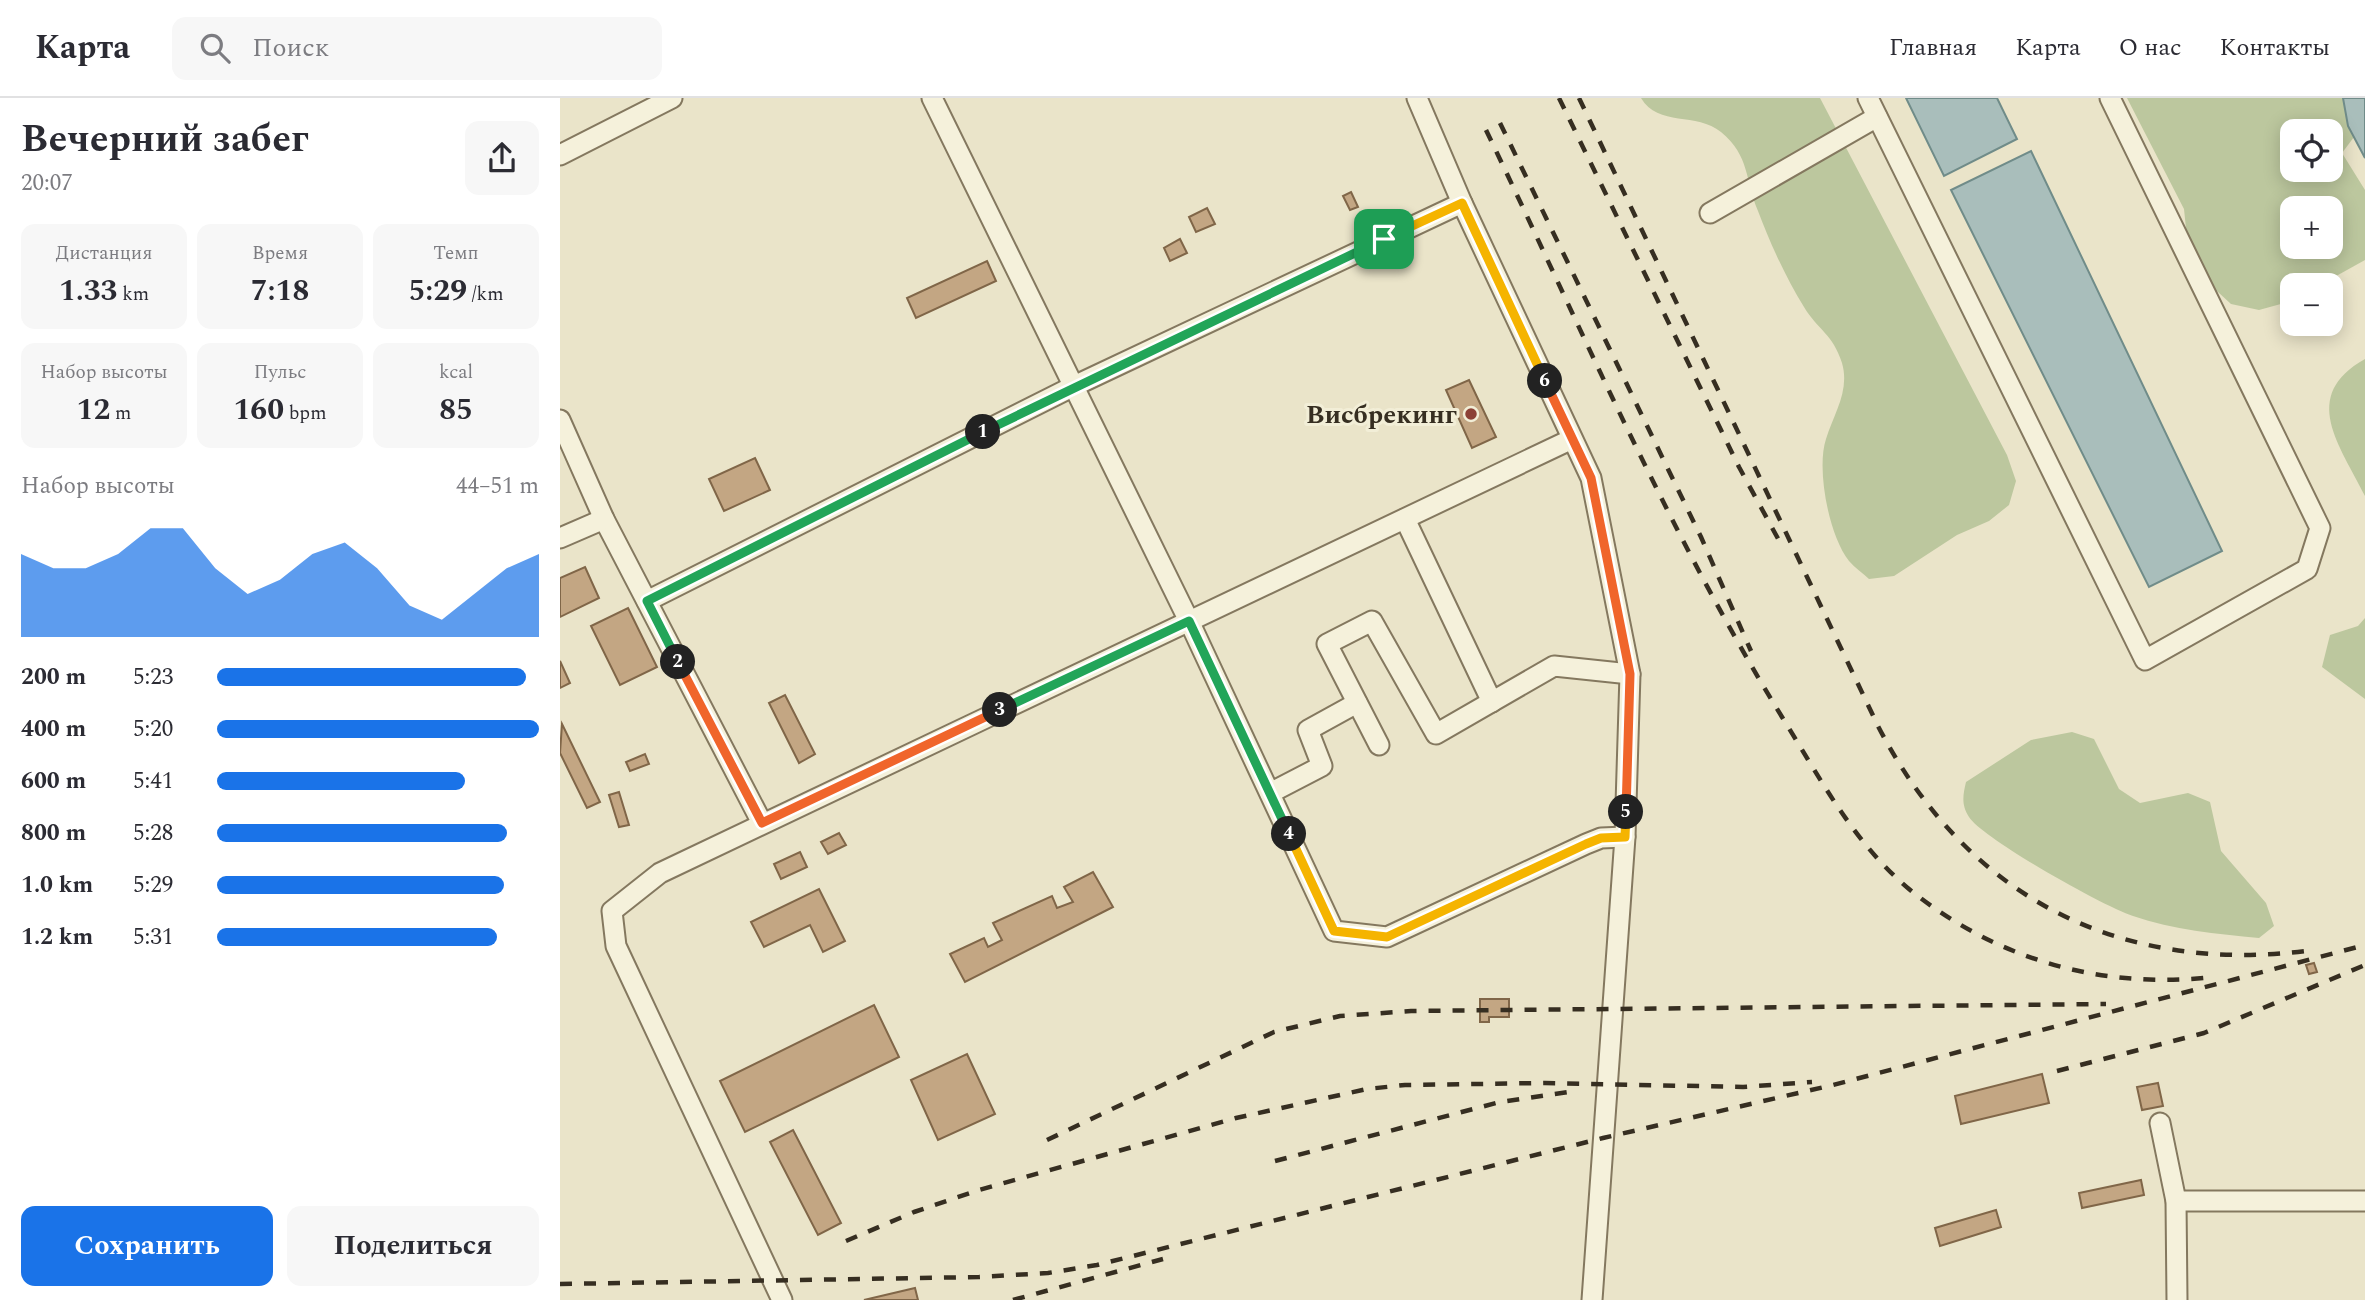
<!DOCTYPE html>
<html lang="ru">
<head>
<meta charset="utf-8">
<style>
	body { margin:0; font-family:Spectral,serif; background:#f7f7f7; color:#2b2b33; height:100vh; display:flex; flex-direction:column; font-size:26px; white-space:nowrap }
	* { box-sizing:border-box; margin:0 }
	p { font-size:23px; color:#7c7c81 }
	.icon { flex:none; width:38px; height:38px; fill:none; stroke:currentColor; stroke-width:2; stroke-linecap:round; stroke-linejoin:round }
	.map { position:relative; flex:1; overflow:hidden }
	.panel { display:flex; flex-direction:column; background:#fff; width:560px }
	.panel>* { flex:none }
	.controls { position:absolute; left:1720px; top:21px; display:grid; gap:14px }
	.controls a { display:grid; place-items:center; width:63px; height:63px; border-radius:14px; background:#fff; box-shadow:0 4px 18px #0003; font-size:35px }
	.pin { position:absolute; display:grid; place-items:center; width:60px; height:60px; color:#fff; margin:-30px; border-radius:14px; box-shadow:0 4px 10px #0006 }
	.km { position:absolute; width:35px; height:35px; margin:-18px; border-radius:50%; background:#222; color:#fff; font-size:19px; line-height:35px; text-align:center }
	.round { display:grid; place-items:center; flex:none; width:74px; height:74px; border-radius:14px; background:#f7f7f7 }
	.overview { display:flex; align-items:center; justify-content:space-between; height:119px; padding:0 21px }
	h1 { font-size:38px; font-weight:700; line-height:52px }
	.metrics { display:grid; grid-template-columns:repeat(3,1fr); gap:10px; height:119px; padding:7px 21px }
	.metrics div { display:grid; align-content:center; border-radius:14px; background:#f7f7f7; text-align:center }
	.metrics b { font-size:30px; font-weight:700 }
	.metrics small { font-size:19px; font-weight:400 }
	.metrics p { font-size:19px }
	.chart { height:196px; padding:14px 21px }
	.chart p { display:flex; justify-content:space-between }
	.chart svg { width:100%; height:126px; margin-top:7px; fill:#1a73e8; opacity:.7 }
	.primary-button { display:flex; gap:14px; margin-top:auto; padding:14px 21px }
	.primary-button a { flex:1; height:80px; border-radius:14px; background:#1a73e8; color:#fff; font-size:28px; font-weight:700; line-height:80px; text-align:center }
	.primary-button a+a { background:#f7f7f7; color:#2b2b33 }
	ul { padding:0 21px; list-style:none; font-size:23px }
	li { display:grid; grid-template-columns:112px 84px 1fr; align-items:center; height:52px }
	li i { height:18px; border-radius:9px; background:#1a73e8 }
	header { display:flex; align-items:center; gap:42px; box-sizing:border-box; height:98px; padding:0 35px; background:#fff; border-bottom:2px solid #e1e1e2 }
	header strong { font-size:33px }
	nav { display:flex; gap:38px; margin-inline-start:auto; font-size:24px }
	.search { width:490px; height:63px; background:#f7f7f7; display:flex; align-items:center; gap:18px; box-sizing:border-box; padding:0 24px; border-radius:14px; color:#7c7c81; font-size:26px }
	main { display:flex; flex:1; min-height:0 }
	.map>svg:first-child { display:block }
	.green { fill:#bcc79e; fill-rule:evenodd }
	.water { fill:#a9bebb; stroke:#708c89; stroke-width:2 }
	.building { fill:#c3a683; stroke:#806648; stroke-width:2 }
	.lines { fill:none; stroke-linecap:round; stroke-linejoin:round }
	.minor-casing { stroke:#84785f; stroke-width:23 }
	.minor { stroke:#f5f1db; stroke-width:19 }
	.rail { stroke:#362e21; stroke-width:4.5; stroke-dasharray:12 12; stroke-linecap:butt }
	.split-1-casing { stroke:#fff; stroke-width:14 }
	.split-2-casing { stroke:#fff; stroke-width:14 }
	.split-3-casing { stroke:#fff; stroke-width:14 }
	.split-4-casing { stroke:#fff; stroke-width:14 }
	.split-5-casing { stroke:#fff; stroke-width:14 }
	.split-6-casing { stroke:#fff; stroke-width:14 }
	.split-7-casing { stroke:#fff; stroke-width:14 }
	.split-1 { stroke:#22a559; stroke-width:9 }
	.split-2 { stroke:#22a559; stroke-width:9 }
	.split-3 { stroke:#f0652b; stroke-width:9 }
	.split-4 { stroke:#22a559; stroke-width:9 }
	.split-5 { stroke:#f5b400; stroke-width:9 }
	.split-6 { stroke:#f0652b; stroke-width:9 }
	.split-7 { stroke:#f5b400; stroke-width:9 }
	.poi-dot { fill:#8c4136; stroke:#f2eed7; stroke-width:2.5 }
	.labels { text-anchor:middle; stroke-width:6; stroke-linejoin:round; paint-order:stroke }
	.poi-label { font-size:26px; font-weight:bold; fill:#362e21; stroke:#f2eed7; text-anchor:end }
</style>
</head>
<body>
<header>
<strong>Карта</strong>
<div class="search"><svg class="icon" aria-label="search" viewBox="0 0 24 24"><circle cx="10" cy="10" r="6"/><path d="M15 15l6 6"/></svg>Поиск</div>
<nav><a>Главная</a><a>Карта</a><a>О нас</a><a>Контакты</a></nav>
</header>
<main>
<section class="panel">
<div class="overview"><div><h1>Вечерний забег</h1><p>20:07</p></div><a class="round"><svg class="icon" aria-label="share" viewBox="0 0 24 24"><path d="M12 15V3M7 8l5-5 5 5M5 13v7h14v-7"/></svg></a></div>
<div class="metrics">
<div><p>Дистанция</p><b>1.33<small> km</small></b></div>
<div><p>Время</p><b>7:18</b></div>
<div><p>Темп</p><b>5:29<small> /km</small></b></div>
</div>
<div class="metrics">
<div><p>Набор высоты</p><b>12<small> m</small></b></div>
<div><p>Пульс</p><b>160<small> bpm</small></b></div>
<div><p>kcal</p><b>85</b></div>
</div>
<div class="chart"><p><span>Набор высоты</span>44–51 m</p>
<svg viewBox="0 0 160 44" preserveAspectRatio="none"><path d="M0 44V15L10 20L20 20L30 15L40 6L50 6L60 20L70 29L80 24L90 15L100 11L110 20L120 33L130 38L140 29L150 20L160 15V44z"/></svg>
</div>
<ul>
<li><b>200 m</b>5:23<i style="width:96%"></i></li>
<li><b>400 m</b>5:20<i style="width:100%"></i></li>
<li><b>600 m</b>5:41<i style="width:77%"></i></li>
<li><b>800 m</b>5:28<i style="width:90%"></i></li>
<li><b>1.0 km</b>5:29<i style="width:89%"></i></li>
<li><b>1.2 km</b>5:31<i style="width:87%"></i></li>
</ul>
<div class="primary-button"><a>Сохранить</a><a>Поделиться</a></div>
</section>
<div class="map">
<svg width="1805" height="1202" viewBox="0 0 1805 1202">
	<rect width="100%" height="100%" fill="#eae4c9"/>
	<g class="green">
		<path d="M1081,0H1260L1447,357L1456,383L1449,407L1429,423L1397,437L1334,478L1309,481C1303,475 1295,470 1289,463C1269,438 1256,371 1266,341C1274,315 1290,293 1282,265C1273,236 1257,231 1244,209C1226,180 1210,145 1198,113C1185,82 1190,58 1161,34C1137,14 1098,29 1081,0Z"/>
		<path d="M1567,0H1805L1797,35L1782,55L1805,92V162L1760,187H1732V203L1699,212L1671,206L1646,183L1628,150L1624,111ZM1732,33H1771V72H1732ZM1732,110H1771V149H1732Z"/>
		<path d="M1805,261V398C1780,347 1739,298 1805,261Z"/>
		<polygon points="1805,520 1805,601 1762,569 1770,537 1798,528"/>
		<path d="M1512,634L1534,641L1559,691L1580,705L1628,695L1650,704L1661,753L1706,805L1714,828L1699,840C1657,836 1613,832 1573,818C1545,809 1423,741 1409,719C1401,707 1403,697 1406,684L1471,642Z"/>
	</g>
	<g class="water">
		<polygon points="1346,0 1437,0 1457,41 1384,78"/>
		<polygon points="1783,0 1805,0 1805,60 1788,28"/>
		<polygon points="1471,53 1662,453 1589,489 1391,92"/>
	</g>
	<g class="building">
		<polygon points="791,94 798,109 790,112 783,98"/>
		<polygon points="647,110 655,126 636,134 629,119"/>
		<polygon points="620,141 627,155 610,163 604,150"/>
		<polygon points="427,163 436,183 356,220 347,200"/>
		<polygon points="909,282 936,339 912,350 886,292"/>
		<polygon points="195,360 210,392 164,413 149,381"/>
		<polygon points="25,469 39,500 0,519 0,480"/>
		<polygon points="68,510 97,569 60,587 31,528"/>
		<polygon points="0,563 10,585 0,590"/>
		<polygon points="225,597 255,656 239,665 209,605"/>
		<polygon points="2,626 40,704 27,710 0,655"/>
		<polygon points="85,656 89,666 70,673 66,664"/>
		<polygon points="59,694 69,727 59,729 49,697"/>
		<polygon points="279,735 286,747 268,756 261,744"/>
		<polygon points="240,754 247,769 221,781 214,766"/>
		<polygon points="533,774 553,809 405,884 390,856 424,840 428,849 442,842 433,825 492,798 497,810 513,804 504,789"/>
		<polygon points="259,791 285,843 263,854 250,827 204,849 191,824"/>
		<polygon points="1754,865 1757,874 1749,876 1746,867"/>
		<polygon points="920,901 949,901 949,919 929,919 929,924 920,924"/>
		<polygon points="314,907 339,959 185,1034 160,983"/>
		<polygon points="407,956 435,1016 378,1042 351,982"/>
		<polygon points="1482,976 1489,1005 1401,1026 1395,998"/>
		<polygon points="1598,985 1603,1008 1582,1012 1577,989"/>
		<polygon points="233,1032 281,1125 258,1137 210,1044"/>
		<polygon points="1581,1082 1584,1097 1522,1110 1519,1095"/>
		<polygon points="1436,1112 1441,1129 1380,1148 1375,1130"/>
		<polygon points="355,1190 358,1202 304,1202"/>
	</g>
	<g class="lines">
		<g class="minor-casing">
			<g id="minor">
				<polyline points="372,0 629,523 774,833 827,839 1026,746 1041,740 1065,739"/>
				<polyline points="857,0 902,105 1031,380 1070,576 1065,739 1032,1202"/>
				<polyline points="1308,0 1585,562 1747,471 1760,430 1550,0"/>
				<polyline points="0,57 112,0"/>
				<polyline points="1150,115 1317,19"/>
				<polyline points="0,322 44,421 202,725"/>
				<polyline points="845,421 932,604"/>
				<polyline points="0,440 44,421"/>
				<polyline points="87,503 514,288 902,105"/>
				<polyline points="819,647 767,546 812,523 876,636 994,568 1070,576"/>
				<polyline points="710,695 762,668 748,632 797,605"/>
				<polyline points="1600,1025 1616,1103 1617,1202"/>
				<polyline points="1616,1103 1805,1103"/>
				<polyline points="222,1202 56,848 52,813 100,775 1012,341"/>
			</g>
		</g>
		<use href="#minor" class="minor"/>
		<g class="rail">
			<polyline points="999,0 1179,369 1222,448"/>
			<path d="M1019,0L1318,628C1407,801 1562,878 1753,852"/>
			<polyline points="940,25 1141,439 1191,553"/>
			<path d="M926,32C1021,229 1107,432 1222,619C1260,680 1293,744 1349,791C1434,860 1537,890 1644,880"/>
			<polyline points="1497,973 1644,935 1805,867"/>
			<polyline points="487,1042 714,934 780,918 851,913 1546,906"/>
			<polyline points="715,1063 940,1004 1009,994"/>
			<polyline points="286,1143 354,1114 419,1092 676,1020 807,991 845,987 985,985 1183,989 1252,984"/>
			<polyline points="0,1186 419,1179 488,1175 537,1167 1043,1040 1273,987 1805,847"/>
			<polyline points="453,1202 603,1161"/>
		</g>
	</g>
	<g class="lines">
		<g class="split-1-casing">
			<polyline id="split-1" points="423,334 824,141"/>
		</g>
		<g class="split-2-casing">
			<polyline id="split-2" points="118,564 87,503 423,334"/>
		</g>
		<g class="split-3-casing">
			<polyline id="split-3" points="118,564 202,725 440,612"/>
		</g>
		<g class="split-4-casing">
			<polyline id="split-4" points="440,612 629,523 729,736"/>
		</g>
		<g class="split-5-casing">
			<polyline id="split-5" points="729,736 774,833 827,839 1026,746 1041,740 1065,739 1066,714"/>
		</g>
		<g class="split-6-casing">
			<polyline id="split-6" points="985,283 1031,380 1070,576 1066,714"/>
		</g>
		<g class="split-7-casing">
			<polyline id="split-7" points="824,141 902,105 985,283"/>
		</g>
		<use href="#split-1" class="split-1"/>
		<use href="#split-2" class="split-2"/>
		<use href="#split-3" class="split-3"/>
		<use href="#split-4" class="split-4"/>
		<use href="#split-5" class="split-5"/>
		<use href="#split-6" class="split-6"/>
		<use href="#split-7" class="split-7"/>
	</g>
	<circle class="poi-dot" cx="911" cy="316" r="7"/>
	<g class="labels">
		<g class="poi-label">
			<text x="897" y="325">Висбрекинг</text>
		</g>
	</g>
</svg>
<div class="controls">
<a><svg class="icon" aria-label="locate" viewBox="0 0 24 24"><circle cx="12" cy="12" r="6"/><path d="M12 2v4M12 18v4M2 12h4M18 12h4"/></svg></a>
<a>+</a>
<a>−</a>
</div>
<div class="pin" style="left:824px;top:141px;background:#1e9e55"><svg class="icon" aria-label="arrive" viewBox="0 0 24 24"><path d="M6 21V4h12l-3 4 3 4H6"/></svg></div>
<b class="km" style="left:423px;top:334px">1</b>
<b class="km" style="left:118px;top:564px">2</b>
<b class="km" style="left:440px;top:612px">3</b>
<b class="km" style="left:729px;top:736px">4</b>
<b class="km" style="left:1066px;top:714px">5</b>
<b class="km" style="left:985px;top:283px">6</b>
</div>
</main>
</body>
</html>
